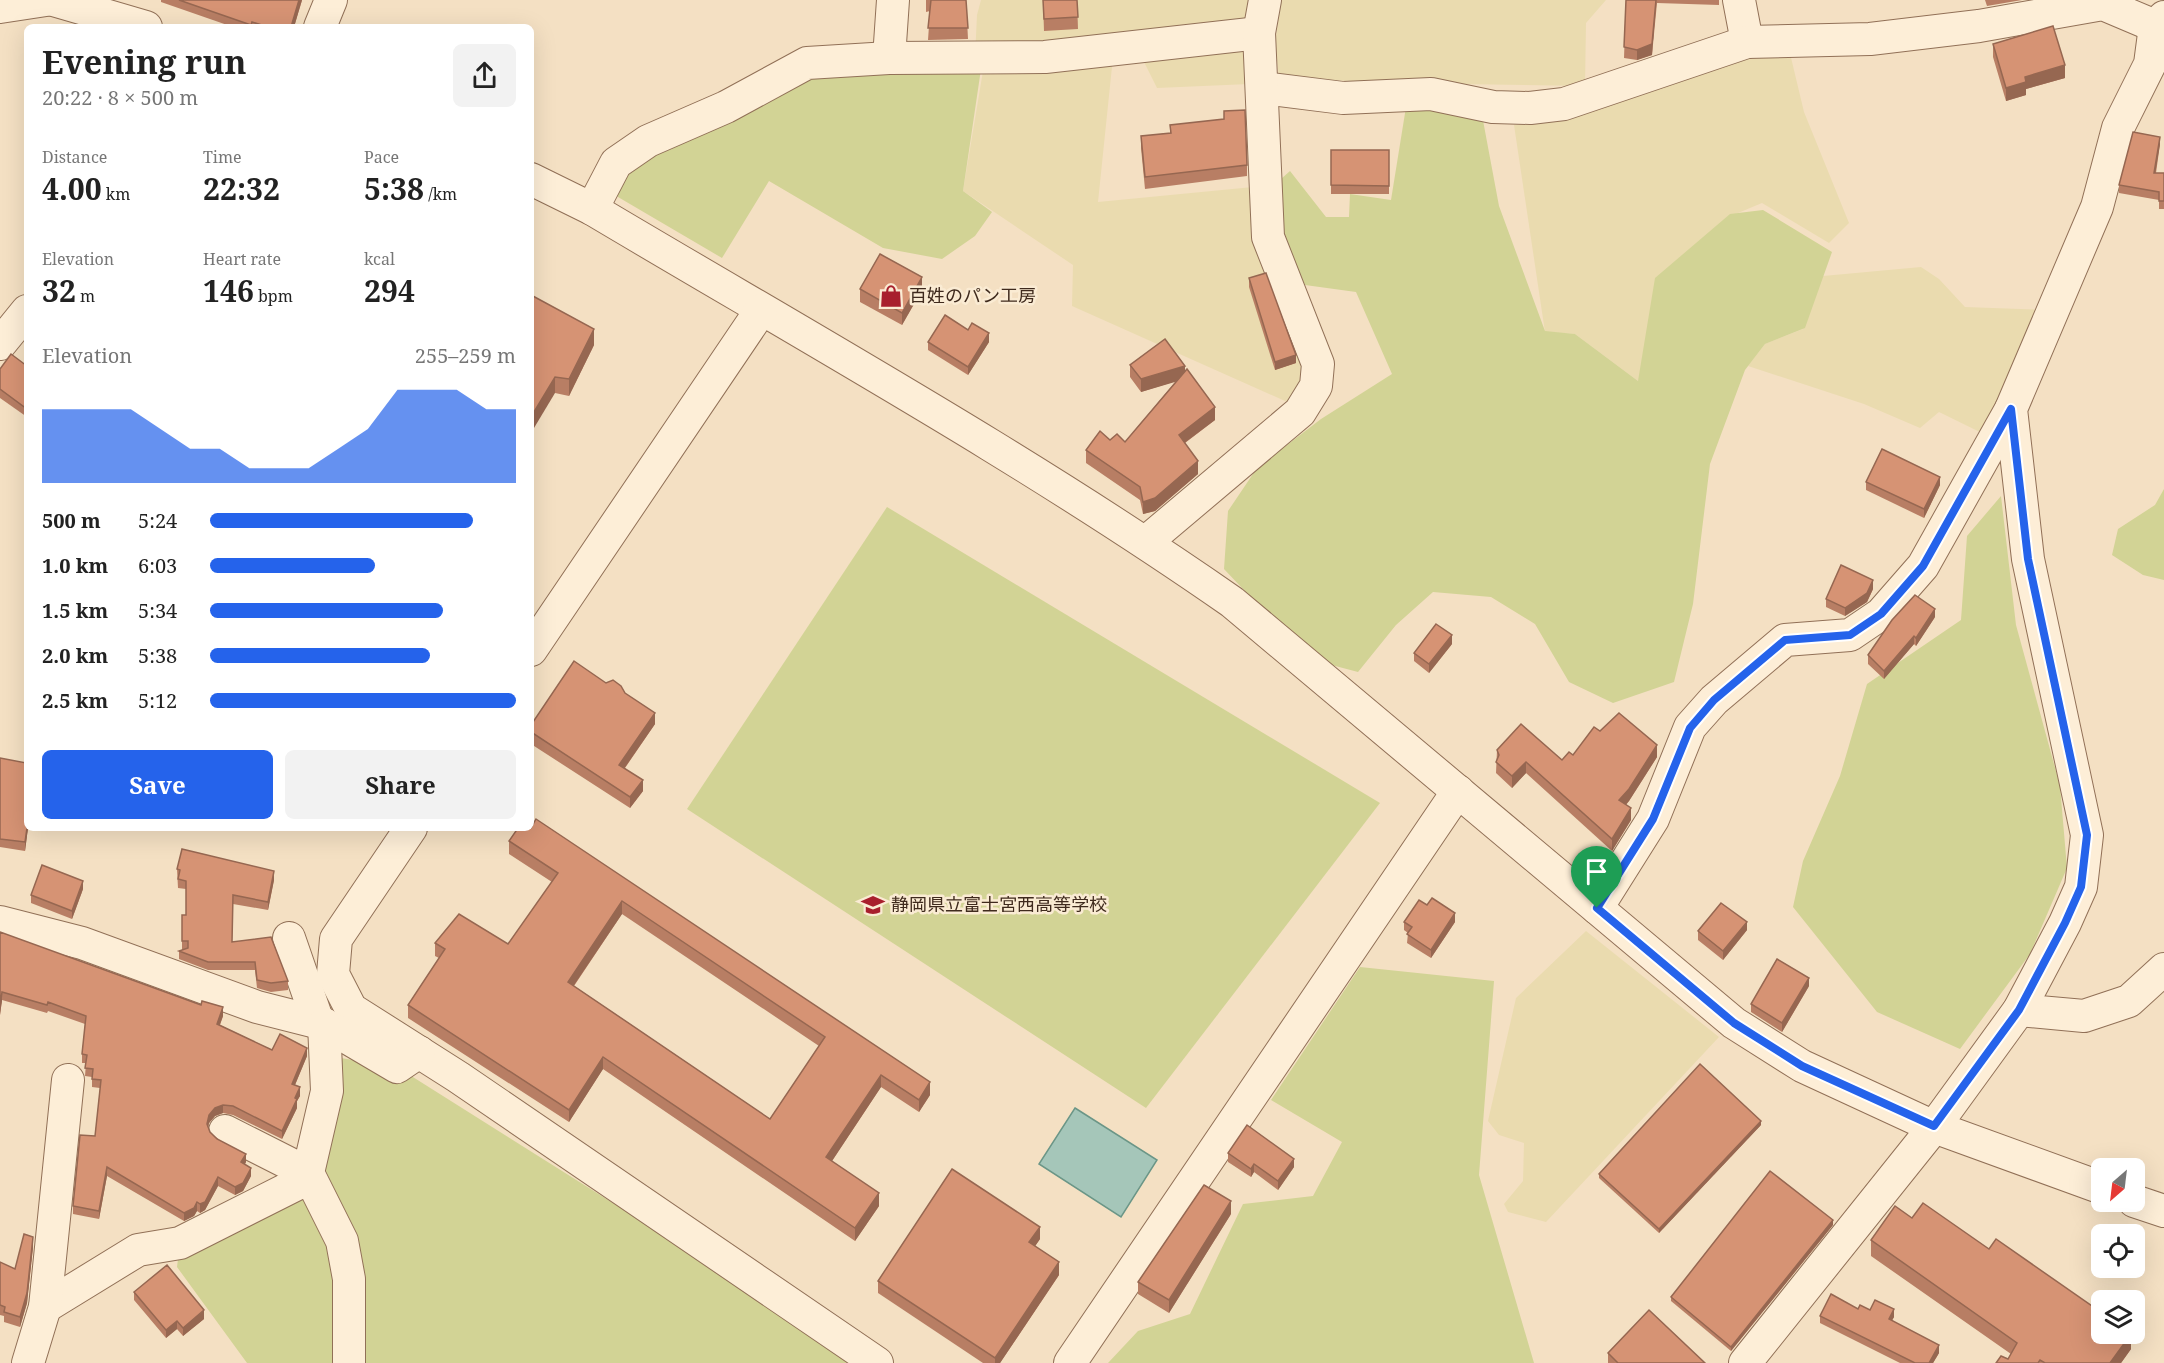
<!DOCTYPE html>
<html lang="en">
<head>
<meta charset="utf-8">
<style>
	body { margin:0; font-family:"Noto Serif","Noto Sans JP",serif; background:#f2f2f2; color:#222; height:100vh; display:flex; flex-direction:column; font-size:22px; white-space:nowrap }
	* { box-sizing:border-box; margin:0 }
	p { font-size:20px; color:#767676 }
	.icon { flex:none; width:33px; height:33px; fill:none; stroke:currentColor; stroke-width:2; stroke-linecap:round; stroke-linejoin:round }
	.map { position:relative; flex:1; overflow:hidden }
	.panel { position:absolute; left:24px; top:24px; width:510px; height:807px; display:flex; flex-direction:column; background:#fff; border-radius:9px; box-shadow:0 6px 24px #0002 }
	.panel>* { flex:none }
	.needle { width:39px; rotate:208deg }
	.tools { position:absolute; left:2091px; top:1158px; display:grid; gap:12px }
	.tools a { display:grid; place-items:center; width:54px; height:54px; border-radius:9px; background:#fff; box-shadow:0 6px 24px #0002; font-size:30px }
	.pin { position:absolute; display:grid; place-items:center; width:51px; height:51px; color:#fff; margin:-62px -26px; border-radius:50% 50% 50% 0; rotate:-45deg; box-shadow:0 0 6px #0007 }
	.pin .icon { rotate:45deg }
	.round { display:grid; place-items:center; flex:none; width:63px; height:63px; border-radius:9px; background:#f2f2f2 }
	.summary { display:flex; align-items:center; justify-content:space-between; height:102px; padding:0 18px }
	h1 { font-size:33px; font-weight:700; line-height:45px }
	.metrics { display:grid; grid-template-columns:repeat(3,1fr); gap:9px; height:102px; padding:6px 18px }
	.metrics div { display:grid; align-content:center }
	.metrics b { font-size:30px; font-weight:700 }
	.metrics small { font-size:16px; font-weight:400 }
	.metrics p { font-size:16px }
	.chart { height:168px; padding:12px 18px }
	.chart p { display:flex; justify-content:space-between }
	.chart svg { width:100%; height:108px; margin-top:6px; fill:#2563eb; opacity:.7 }
	.cta { display:flex; gap:12px; margin-top:auto; padding:12px 18px }
	.cta a { flex:1; height:69px; border-radius:9px; background:#2563eb; color:#fff; font-size:24px; font-weight:700; line-height:69px; text-align:center }
	.cta a+a { background:#f2f2f2; color:#222 }
	ul { padding:0 18px; list-style:none; font-size:20px }
	li { display:grid; grid-template-columns:96px 72px 1fr; align-items:center; height:45px }
	li i { height:15px; border-radius:8px; background:#2563eb }
	.map>svg:first-child { display:block }
	.farmland { fill:#eadbaf }
	.green { fill:#d2d395 }
	.water { fill:#a5c6b9; stroke:#6b9687; stroke-width:1.5 }
	.lines { fill:none; stroke-linecap:round; stroke-linejoin:round }
	.minor-casing { stroke:#917057; stroke-width:34 }
	.minor { stroke:#fdeed7; stroke-width:32 }
	.wall { fill:#b87e64; fill-rule:evenodd }
	.shaded-wall { fill:#966751 }
	.building { fill:#d69374; stroke:#966751; stroke-width:1.5; fill-rule:evenodd }
	.route-casing { stroke:#fff; stroke-width:12 }
	.route { stroke:#2563eb; stroke-width:8 }
	.labels { text-anchor:middle; stroke-width:5; stroke-linejoin:round; paint-order:stroke }
	.poi-label { font-size:18px; fill:#3f2a1d; stroke:#faebd3; text-anchor:start }
</style>
</head>
<body>
<div class="map">
<svg width="2164" height="1363" viewBox="0 0 2164 1363">
	<rect width="100%" height="100%" fill="#f4e0c3"/>
	<g class="farmland">
		<polygon points="981,0 1252,0 1249,84 1157,88 1142,58 975,57 977,15"/>
		<polygon points="1281,0 1606,0 1586,23 1585,86 1387,83 1279,77 1275,44"/>
		<polygon points="1788,45 1804,112 1849,223 1829,243 1762,203 1726,218 1638,381 1575,334 1545,332 1514,125 1563,120"/>
		<polygon points="1113,57 1098,202 1253,187 1310,357 1294,405 1072,306 1073,265 963,191 984,65"/>
		<polygon points="1921,267 1939,279 1965,307 2049,310 1992,438 1939,412 1920,428 1864,404 1748,366 1765,344 1803,329 1823,276"/>
		<polygon points="1586,931 1719,1037 1546,1222 1508,1212 1504,1204 1523,1181 1524,1143 1499,1135 1488,1121 1516,998"/>
	</g>
	<g class="green">
		<polygon points="981,69 963,191 992,212 975,236 942,259 883,248 769,181 722,258 618,197 613,189 622,169 808,71"/>
		<polygon points="1406,107 1482,115 1499,206 1545,331 1575,334 1638,381 1655,278 1730,214 1763,210 1832,252 1805,328 1765,344 1745,370 1710,464 1693,604 1674,682 1613,703 1569,682 1535,624 1491,597 1433,592 1396,625 1358,672 1309,659 1224,569 1228,511 1257,468 1321,419 1392,374 1356,292 1305,285 1282,235 1281,179 1290,171 1326,217 1349,217 1350,194 1391,200"/>
		<polygon points="2164,489 2164,580 2143,575 2112,555 2118,529 2155,505"/>
		<polygon points="2001,496 2016,625 2060,786 2067,868 2030,954 1960,1049 1877,1012 1793,907 1803,861 1840,776 1867,684 1961,620 1967,536"/>
		<polygon points="887,507 1380,803 1146,1108 687,809"/>
		<polygon points="1360,967 1494,981 1479,1175 1534,1363 1108,1363 1138,1331 1190,1314 1243,1204 1313,1196 1342,1142 1271,1100"/>
		<polygon points="341,1058 397,1067 867,1363 247,1363 177,1267 180,1243 297,1184"/>
	</g>
	<polygon class="water" points="1075,1108 1157,1160 1121,1217 1039,1164"/>
	<g class="lines">
		<g class="minor-casing">
			<g id="minor">
				<polyline points="53,0 146,27"/>
				<polyline points="1739,0 1747,42"/>
				<polyline points="0,7 46,0"/>
				<polyline points="320,27 331,0"/>
				<polyline points="889,58 893,0"/>
				<polyline points="1263,88 1343,98 1431,94 1493,107 1530,108 1564,104 1747,42 1870,39 1979,26 2103,4 2155,26"/>
				<path d="M531,179L592,209C807,337 1027,459 1232,602L1734,1023L1802,1066L1934,1127L2102,1188"/>
				<polyline points="592,209 616,163 648,141 726,107 807,63 889,58 1045,57 1259,33"/>
				<polyline points="0,344 27,311"/>
				<polyline points="1146,542 1300,412 1316,386 1318,364 1268,237 1259,33 1265,0"/>
				<polyline points="531,650 761,310"/>
				<polyline points="411,828 336,939 333,974 351,1009 458,1077 877,1363"/>
				<polyline points="1597,908 1653,819 1690,727 1714,700 1785,640 1850,635 1881,614 1923,566 2011,409"/>
				<polyline points="0,922 82,943 257,1007 324,1024 397,1067 419,1052"/>
				<polyline points="289,938 318,1022"/>
				<polyline points="2019,1010 2084,1016 2129,1001 2164,969"/>
				<polyline points="225,1131 308,1173 342,1241 349,1279 349,1363"/>
				<polyline points="2134,1201 2164,1211"/>
				<polyline points="45,1307 138,1250 180,1243 297,1184 308,1173 327,1091 324,1024"/>
				<polyline points="28,1363 45,1307 68,1080"/>
				<polyline points="1070,1363 1458,791"/>
				<polyline points="1745,1363 1934,1127 2019,1010 2065,923 2081,887 2087,835 2028,559 2011,409 2097,207 2118,128 2150,64 2155,26 2164,17"/>
			</g>
		</g>
		<use href="#minor" class="minor"/>
	</g>
	<g class="wall">
		<polygon points="161,0 302,0 294,27 233,27 161,2"/>
		<polygon points="926,0 966,0 968,39 928,40 930,11 926,12"/>
		<polygon points="1043,0 1077,0 1078,29 1044,31"/>
		<polygon points="1626,0 1719,0 1719,5 1657,3 1652,55 1637,60 1624,58"/>
		<polygon points="1985,0 2022,0 1987,6"/>
		<polygon points="1993,44 2065,78 2026,89 2026,95 2006,101 1993,57"/>
		<polygon points="1170,125 1247,165 1247,176 1145,189 1141,148 1141,136 1170,133"/>
		<polygon points="2160,144 2156,173 2164,173 2164,209 2159,209 2159,200 2119,193 2119,185"/>
		<rect x="1331" y="150" width="58" height="44"/>
		<polygon points="1249,278 1296,363 1275,370 1249,287"/>
		<polygon points="860,289 922,290 902,325 860,302"/>
		<polygon points="531,295 594,345 569,396 555,393"/>
		<polygon points="968,330 989,342 968,375 928,350 928,342"/>
		<polygon points="1130,365 1185,371 1215,420 1185,443 1198,474 1155,511 1143,514 1140,500 1086,463 1086,450 1110,440 1125,442 1176,381 1141,392 1130,377"/>
		<polygon points="27,366 27,417 0,398 0,369"/>
		<polygon points="1866,482 1940,485 1924,518 1866,490"/>
		<polygon points="1873,589 1867,602 1845,616 1826,607 1826,599"/>
		<polygon points="1935,617 1916,646 1914,644 1884,679 1868,664 1868,655"/>
		<polygon points="1452,644 1429,673 1414,661 1414,653"/>
		<polygon points="606,683 625,693 655,724 625,768 643,791 630,808 531,744 531,725"/>
		<polygon points="1600,731 1657,757 1629,801 1626,805 1631,820 1612,851 1526,773 1512,788 1496,773 1497,750 1562,760 1573,755"/>
		<polygon points="0,758 27,828 28,828 25,851 0,847"/>
		<path d="M518,828L930,1095L919,1112L881,1087L832,1161L879,1206L855,1241L603,1069L569,1122L408,1018V1005L439,958L435,956V943L508,944L552,882L509,854V841ZM622,914L819,1046L770,1119L574,986Z"/>
		<polygon points="177,869 274,880 268,910 233,904 232,942 288,981 288,990 271,992 257,988 255,970 208,970 179,959 179,951 182,950 182,915 186,915 186,889 178,888"/>
		<polygon points="83,889 72,919 31,903 31,895"/>
		<polygon points="1427,905 1455,922 1431,958 1407,943 1408,933 1404,930 1404,922"/>
		<polygon points="1747,930 1723,960 1698,940 1698,931"/>
		<polygon points="0,932 223,1016 220,1025 272,1050 307,1056 295,1085 300,1096 297,1101 297,1108 282,1139 233,1115 223,1113 215,1116 209,1123 208,1127 210,1132 246,1162 245,1164 251,1176 243,1191 235,1195 218,1186 205,1210 200,1213 197,1211 194,1216 184,1221 107,1176 99,1219 73,1214 73,1206 95,1136 100,1088 92,1087 92,1077 85,1076 86,1063 82,1063 82,1054 85,1024 48,1011 47,1013 2,1000 0,1015"/>
		<polygon points="1809,986 1782,1032 1751,1012 1751,1004"/>
		<polygon points="1761,1125 1659,1233 1599,1178 1599,1174"/>
		<polygon points="1228,1153 1294,1167 1278,1190 1254,1172 1251,1177 1228,1162"/>
		<polygon points="1231,1214 1169,1313 1138,1294 1138,1282"/>
		<polygon points="1912,1218 2131,1349 2121,1363 1996,1363 2008,1359 2011,1354 1871,1256 1871,1240"/>
		<polygon points="1833,1225 1731,1351 1671,1301 1671,1297"/>
		<polygon points="1040,1239 1035,1246 1059,1275 1000,1363 983,1363 878,1293 878,1281"/>
		<polygon points="33,1247 27,1303 20,1327 4,1322 4,1316 0,1315 0,1262 15,1269"/>
		<polygon points="134,1292 204,1319 183,1336 177,1329 166,1338 134,1300"/>
		<polygon points="1858,1309 1870,1310 1894,1317 1892,1320 1939,1353 1933,1363 1900,1363 1820,1323 1820,1316"/>
		<polygon points="1608,1353 1705,1363 1608,1363"/>
	</g>
	<g class="shaded-wall">
		<polygon points="299,0 302,0 294,27 291,27"/>
		<polygon points="1656,0 1652,55 1637,60 1637,50"/>
		<polygon points="2065,65 2065,78 2026,89 2026,95 2006,101 2006,88 2025,77"/>
		<polygon points="2160,137 2160,144 2154,181 2154,173"/>
		<polygon points="922,277 922,290 902,325 902,313"/>
		<polygon points="594,329 594,345 569,396 569,379"/>
		<polygon points="989,333 989,342 968,375 968,367"/>
		<polygon points="1296,355 1296,363 1275,370 1275,362"/>
		<polygon points="1185,366 1185,379 1141,392 1141,379"/>
		<polygon points="555,377 555,393 531,433 531,417"/>
		<polygon points="1215,407 1215,420 1179,447 1179,435"/>
		<polygon points="1198,461 1198,474 1155,511 1143,514 1143,502"/>
		<polygon points="1940,477 1940,485 1924,518 1924,509"/>
		<polygon points="1873,580 1873,589 1867,602 1845,616 1845,608"/>
		<polygon points="1935,609 1935,617 1916,646 1916,638"/>
		<polygon points="1452,635 1452,644 1429,673 1429,664"/>
		<polygon points="1914,636 1914,644 1884,679 1884,671"/>
		<polygon points="655,713 655,724 619,776 619,765"/>
		<polygon points="1657,745 1657,757 1629,801 1619,812 1619,800"/>
		<polygon points="1526,762 1526,773 1512,788 1512,776"/>
		<polygon points="643,780 643,791 630,808 630,797"/>
		<polygon points="1631,808 1631,820 1612,851 1612,839"/>
		<polygon points="27,828 28,828 25,851 25,842"/>
		<polygon points="274,871 274,880 268,910 268,902"/>
		<polygon points="83,881 83,889 72,919 72,911"/>
		<polygon points="622,901 622,914 568,994 568,982"/>
		<polygon points="1455,913 1455,922 1431,958 1431,950"/>
		<polygon points="1747,922 1747,930 1723,960 1723,951"/>
		<polygon points="1809,978 1809,986 1782,1032 1782,1023"/>
		<polygon points="2,992 2,1000 0,1015 0,1007"/>
		<polygon points="223,1007 223,1016 217,1032 217,1024"/>
		<polygon points="307,1048 307,1056 292,1092 292,1084"/>
		<polygon points="603,1057 603,1069 569,1122 569,1110"/>
		<polygon points="881,1075 881,1087 826,1170 826,1157"/>
		<polygon points="930,1082 930,1095 919,1112 919,1100"/>
		<polygon points="300,1087 300,1096 297,1101 297,1108 282,1139 282,1131 295,1098"/>
		<polygon points="223,1105 223,1113 215,1116 209,1123 207,1133 207,1124 209,1115 215,1108"/>
		<polygon points="1761,1121 1761,1125 1659,1233 1659,1229"/>
		<polygon points="246,1154 246,1162 241,1170 241,1162"/>
		<polygon points="1294,1159 1294,1167 1278,1190 1278,1181"/>
		<polygon points="1254,1164 1254,1172 1251,1177 1251,1169"/>
		<polygon points="107,1167 107,1176 99,1219 99,1211"/>
		<polygon points="251,1168 251,1176 243,1191 235,1195 235,1187"/>
		<polygon points="218,1177 218,1186 205,1210 200,1213 200,1204"/>
		<polygon points="879,1193 879,1206 855,1241 855,1228"/>
		<polygon points="1231,1201 1231,1214 1169,1313 1169,1300"/>
		<polygon points="197,1202 197,1211 194,1216 184,1221 184,1213"/>
		<polygon points="1833,1220 1833,1225 1731,1351 1731,1347"/>
		<polygon points="1040,1227 1040,1239 1029,1255 1029,1242"/>
		<polygon points="33,1237 33,1247 27,1303 20,1327 20,1317"/>
		<polygon points="1059,1262 1059,1275 1000,1363 995,1363 995,1358"/>
		<polygon points="1894,1309 1894,1317 1889,1326 1889,1319"/>
		<polygon points="204,1310 204,1319 183,1336 183,1328"/>
		<polygon points="177,1321 177,1329 166,1338 166,1330"/>
		<polygon points="2131,1334 2131,1349 2121,1363 2110,1363"/>
		<polygon points="1939,1345 1939,1353 1933,1363 1929,1363"/>
	</g>
	<g class="building">
		<polygon points="179,0 299,0 291,27 268,27 252,22 251,25"/>
		<polygon points="931,0 966,0 968,28 928,28"/>
		<polygon points="1043,0 1077,0 1078,17 1044,19"/>
		<polygon points="1626,0 1656,0 1652,44 1637,50 1624,47"/>
		<polygon points="2053,26 2065,65 2025,77 2026,82 2006,88 1993,44"/>
		<polygon points="1245,110 1247,165 1145,177 1141,136 1171,133 1170,125 1224,119 1224,111"/>
		<polygon points="2133,132 2160,137 2154,173 2164,173 2164,201 2159,201 2159,192 2119,185"/>
		<polygon points="1331,150 1389,150 1389,186 1331,185"/>
		<polygon points="880,254 922,277 902,313 860,289"/>
		<polygon points="1266,273 1296,355 1275,362 1249,278"/>
		<polygon points="531,295 594,329 569,379 555,377 531,417"/>
		<polygon points="945,315 968,330 972,323 989,333 968,367 928,342"/>
		<polygon points="1165,339 1185,366 1141,379 1130,365"/>
		<polygon points="11,354 27,366 27,409 0,389 0,369"/>
		<polygon points="1187,369 1215,407 1179,435 1198,461 1155,498 1143,502 1140,487 1086,450 1100,431 1110,440 1117,434 1125,442"/>
		<polygon points="1882,449 1940,477 1924,509 1866,482"/>
		<polygon points="1841,565 1873,580 1867,593 1845,608 1826,599"/>
		<polygon points="1915,595 1935,609 1916,638 1914,636 1884,671 1868,655 1892,620"/>
		<polygon points="1436,624 1452,635 1429,664 1414,653"/>
		<polygon points="574,661 606,683 613,680 621,686 625,693 655,713 619,765 643,780 630,797 531,732 531,725"/>
		<polygon points="1619,713 1657,745 1629,789 1619,800 1631,808 1612,839 1526,762 1512,776 1496,762 1499,755 1497,750 1521,724 1562,760 1569,752 1573,755 1594,727 1600,731"/>
		<polygon points="0,758 26,763 27,759 27,828 25,842 0,839"/>
		<path d="M536,819L930,1082L919,1100L881,1075L826,1157L879,1193L855,1228L603,1057L569,1110L408,1005L445,949L435,943L459,914L508,944L558,873L509,841L518,828H531V825L532,826ZM622,901L825,1037L770,1119L568,982Z"/>
		<polygon points="182,849 274,871 268,902 233,895 232,942 271,937 288,981 271,983 257,980 255,962 208,962 179,951 188,948 188,941 182,941 182,915 186,915 186,881 178,879 180,870 177,869"/>
		<polygon points="42,865 83,881 72,911 31,895"/>
		<polygon points="1432,898 1455,913 1431,950 1407,934 1412,927 1404,922 1419,900 1427,905"/>
		<polygon points="1721,903 1747,922 1723,951 1698,931"/>
		<polygon points="0,932 201,1005 202,1001 223,1007 217,1024 272,1050 280,1034 307,1048 292,1084 300,1087 295,1098 297,1099 282,1131 233,1106 223,1105 215,1108 209,1115 207,1124 210,1132 217,1139 246,1154 241,1162 251,1168 243,1183 235,1187 218,1177 205,1202 200,1204 197,1202 194,1208 184,1213 107,1167 99,1211 73,1206 80,1135 95,1136 101,1080 92,1079 93,1069 85,1068 87,1055 82,1054 86,1016 48,1002 47,1005 2,992 0,1007"/>
		<polygon points="1777,959 1809,978 1782,1023 1751,1004"/>
		<polygon points="1700,1064 1761,1121 1659,1229 1599,1174"/>
		<polygon points="1247,1125 1294,1159 1278,1181 1254,1164 1251,1169 1228,1153"/>
		<polygon points="952,1169 1040,1227 1029,1242 1059,1262 995,1358 878,1281"/>
		<polygon points="1770,1171 1833,1220 1731,1347 1671,1297"/>
		<polygon points="1204,1185 1231,1201 1169,1300 1138,1282"/>
		<polygon points="1923,1203 1989,1249 1996,1239 2102,1313 2102,1334 2131,1334 2110,1363 2045,1363 2040,1360 2038,1363 1996,1363 2001,1356 2008,1359 2017,1343 1871,1240 1895,1206 1912,1218"/>
		<polygon points="24,1234 33,1237 27,1293 20,1317 4,1312 5,1307 0,1305 0,1262 15,1269"/>
		<polygon points="167,1265 204,1310 183,1328 177,1321 166,1330 134,1292"/>
		<polygon points="1831,1294 1858,1309 1860,1305 1870,1310 1875,1300 1894,1309 1889,1319 1939,1345 1929,1363 1915,1363 1820,1316"/>
		<polygon points="1649,1310 1705,1363 1618,1363 1608,1353"/>
	</g>
	<g class="lines">
		<g class="route-casing">
			<polygon id="route" points="2011,409 2028,559 2087,835 2081,887 2065,923 2019,1010 1934,1126 1802,1066 1734,1023 1597,908 1653,819 1690,728 1714,700 1785,640 1850,635 1881,614 1923,566"/>
		</g>
		<use href="#route" class="route"/>
	</g>
	<defs>
		<g id="shop-bare" transform="scale(1.8)"><path d="M-5-2.5h2.3a2.7 3.5 0 0 1 5.4 0H5L5.5 6h-11ZM-1.5-2.5h3a1.5 2.3 0 0 0-3 0Z" fill="#a81f2d" stroke="#faebd3" stroke-width="2.5" paint-order="stroke"/></g>
		<g id="school-bare" transform="scale(1.8)"><path d="M0-5L7-2L0 1L-7-2ZM-4 1L0 2.5L4 1V4Q0 6-4 4Z" fill="#a81f2d" stroke="#faebd3" stroke-width="2.5" paint-order="stroke"/></g>
	</defs>
	<g fill-rule="evenodd">
		<use href="#shop-bare" x="891" y="296"/>
		<use href="#school-bare" x="873" y="905"/>
	</g>
	<g class="labels">
		<g class="poi-label">
			<text x="909" y="302">百姓のパン工房</text>
			<text x="891" y="911">静岡県立富士宮西高等学校</text>
		</g>
	</g>
</svg>
<div class="tools">
<a><svg class="needle" viewBox="-14 -14 28 28"><path d="M0-13l5 13h-10z" fill="#e53935"/><path d="M0 13l5-13h-10z" fill="#767676"/></svg></a>
<a><svg class="icon" aria-label="locate" viewBox="0 0 24 24"><circle cx="12" cy="12" r="6"/><path d="M12 2v4M12 18v4M2 12h4M18 12h4"/></svg></a>
<a><svg class="icon" aria-label="layers" viewBox="0 0 24 24"><path d="M12 4l9 5-9 5-9-5zM3 14l9 5 9-5"/></svg></a>
</div>
<div class="pin" style="left:1597px;top:908px;background:#1e9e55"><svg class="icon" aria-label="arrive" viewBox="0 0 24 24"><path d="M6 21V4h12l-3 4 3 4H6"/></svg></div>
<section class="panel">
<div class="summary"><div><h1>Evening run</h1><p>20:22 · 8 × 500 m</p></div><a class="round"><svg class="icon" aria-label="share" viewBox="0 0 24 24"><path d="M12 15V3M7 8l5-5 5 5M5 13v7h14v-7"/></svg></a></div>
<div class="metrics">
<div><p>Distance</p><b>4.00<small> km</small></b></div>
<div><p>Time</p><b>22:32</b></div>
<div><p>Pace</p><b>5:38<small> /km</small></b></div>
</div>
<div class="metrics">
<div><p>Elevation</p><b>32<small> m</small></b></div>
<div><p>Heart rate</p><b>146<small> bpm</small></b></div>
<div><p>kcal</p><b>294</b></div>
</div>
<div class="chart"><p><span>Elevation</span>255–259 m</p>
<svg viewBox="0 0 160 44" preserveAspectRatio="none"><path d="M0 44V14L10 14L20 14L30 14L40 22L50 30L60 30L70 38L80 38L90 38L100 30L110 22L120 6L130 6L140 6L150 14L160 14V44z"/></svg>
</div>
<ul>
<li><b>500 m</b>5:24<i style="width:86%"></i></li>
<li><b>1.0 km</b>6:03<i style="width:54%"></i></li>
<li><b>1.5 km</b>5:34<i style="width:76%"></i></li>
<li><b>2.0 km</b>5:38<i style="width:72%"></i></li>
<li><b>2.5 km</b>5:12<i style="width:100%"></i></li>
</ul>
<div class="cta"><a>Save</a><a>Share</a></div>
</section>
</div>
</body>
</html>
